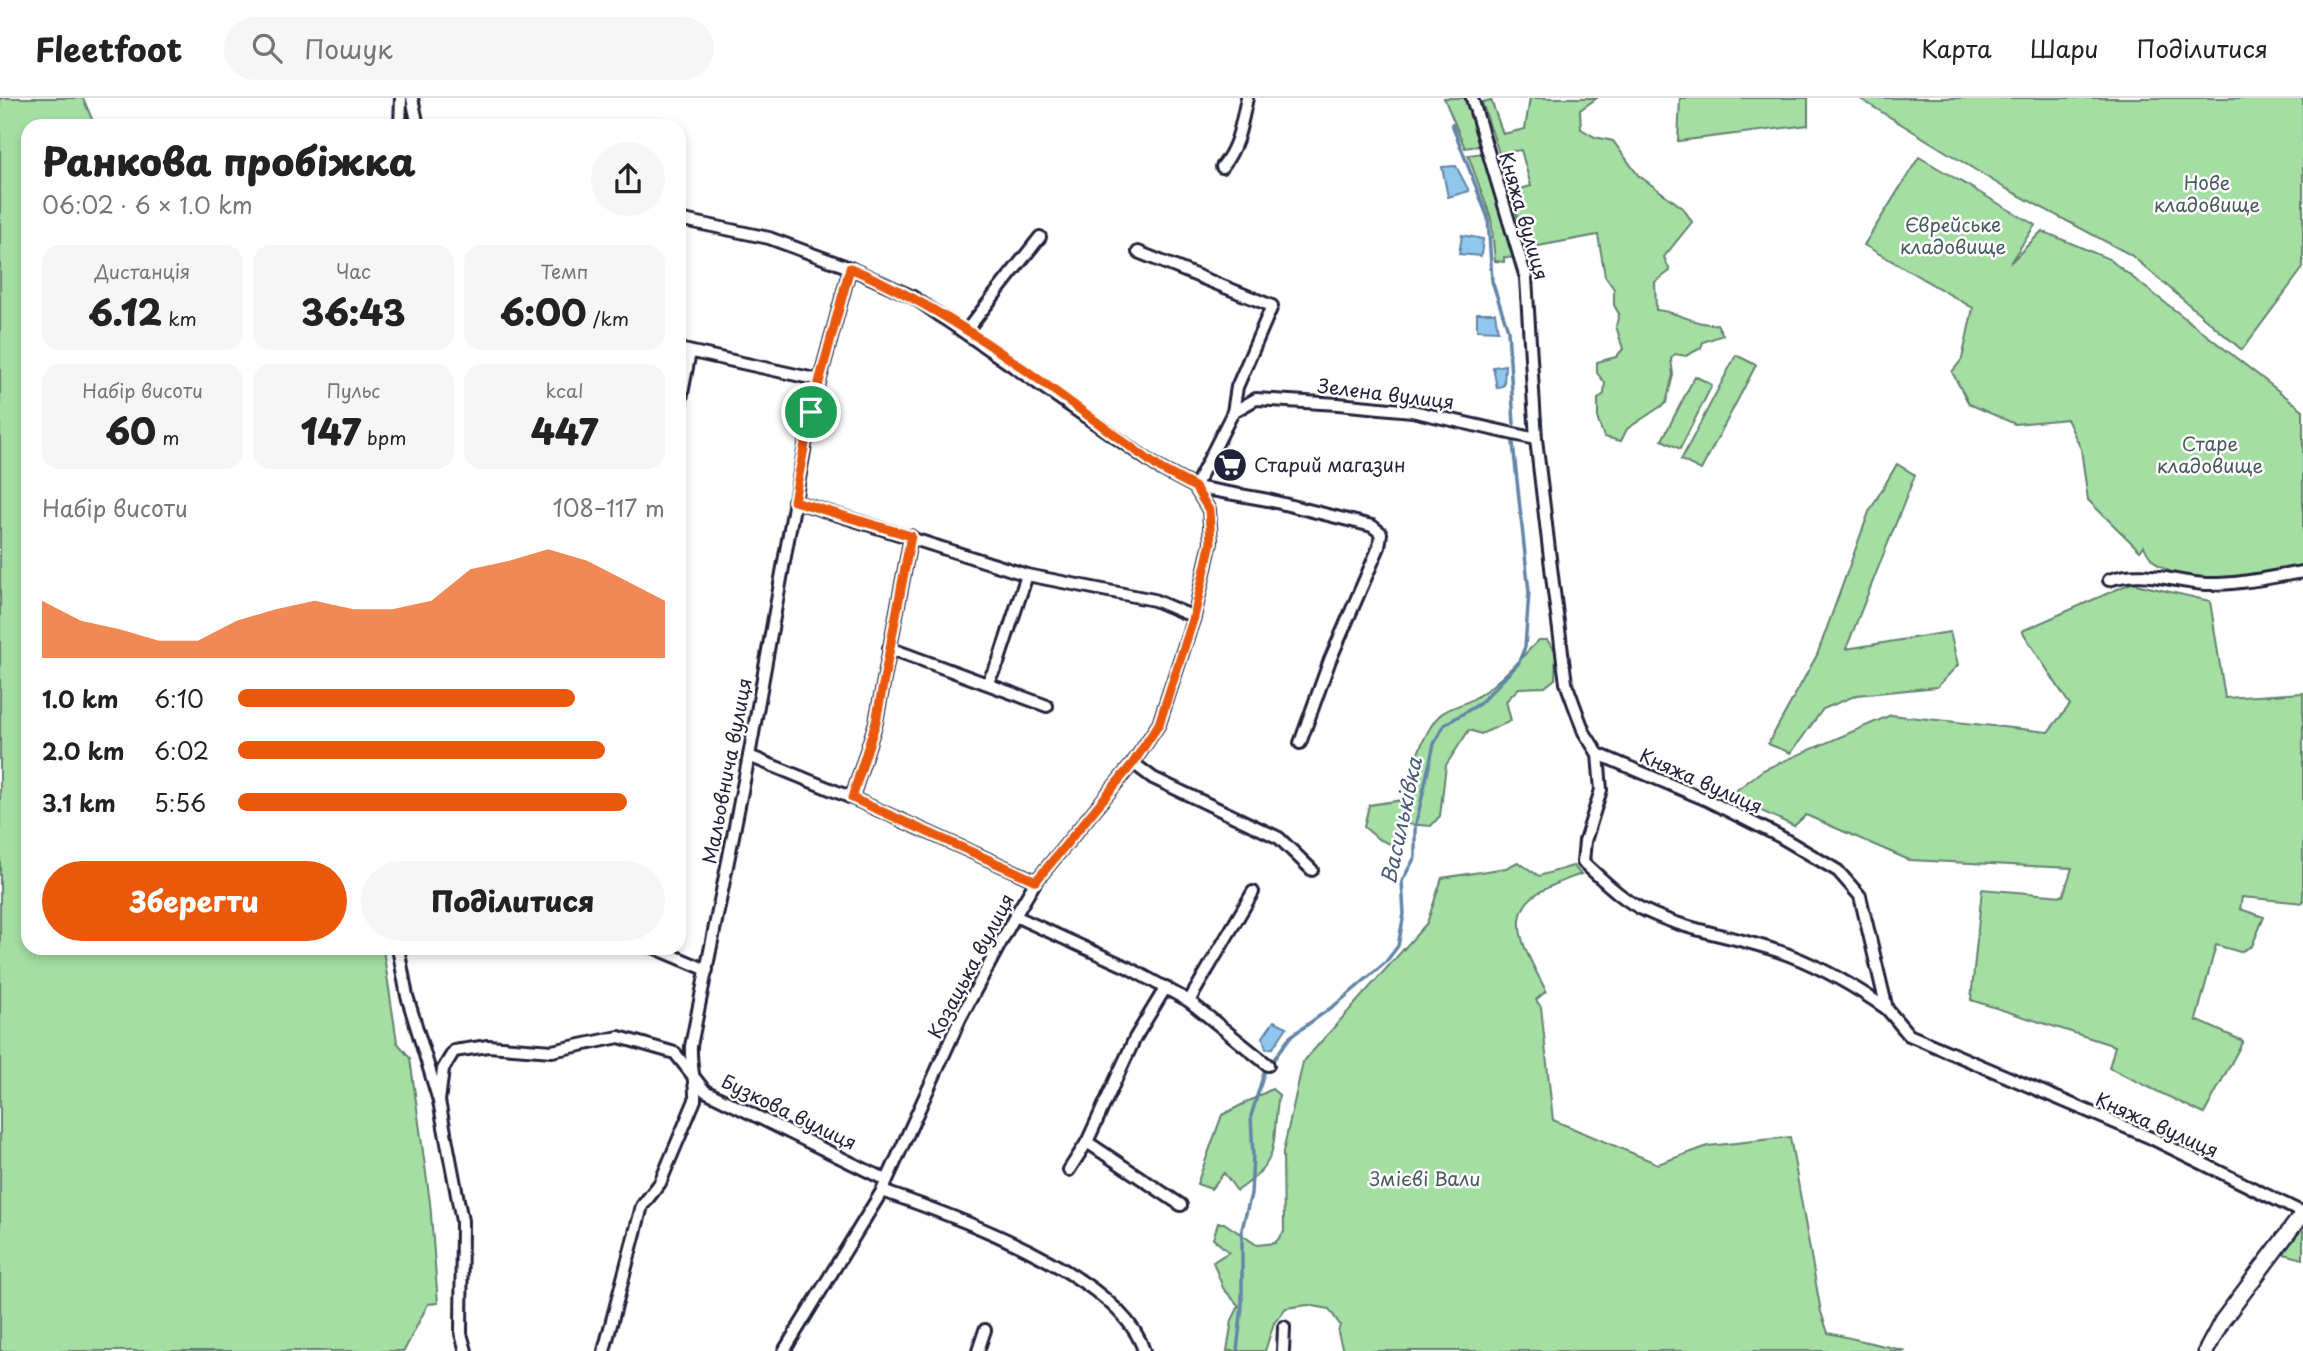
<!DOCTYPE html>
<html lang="uk">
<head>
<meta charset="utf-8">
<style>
	body { margin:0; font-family:"Playpen Sans",sans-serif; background:#f6f6f6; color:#222; height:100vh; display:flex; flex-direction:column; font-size:26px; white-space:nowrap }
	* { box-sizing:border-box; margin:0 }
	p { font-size:23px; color:#767676 }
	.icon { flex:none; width:38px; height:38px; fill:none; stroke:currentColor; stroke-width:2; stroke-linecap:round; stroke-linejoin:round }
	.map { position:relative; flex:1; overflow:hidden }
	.side { position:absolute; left:21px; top:21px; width:665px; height:836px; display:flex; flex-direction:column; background:#fff; border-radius:21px; box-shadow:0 4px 10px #0003 }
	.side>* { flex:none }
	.pin { position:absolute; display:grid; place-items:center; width:60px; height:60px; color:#fff; margin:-30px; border:4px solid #fff; border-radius:50%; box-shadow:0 2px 7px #0007 }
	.round { display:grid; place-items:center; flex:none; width:74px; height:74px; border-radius:37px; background:#f6f6f6 }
	.head { display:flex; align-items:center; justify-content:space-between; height:119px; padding:0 21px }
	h1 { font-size:38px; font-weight:800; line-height:52px }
	.metrics { display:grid; grid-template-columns:repeat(3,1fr); gap:10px; height:119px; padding:7px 21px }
	.metrics div { display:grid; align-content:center; border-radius:18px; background:#f6f6f6; text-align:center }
	.metrics b { font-size:35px; font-weight:800 }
	.metrics small { font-size:19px; font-weight:400 }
	.metrics p { font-size:19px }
	.chart { height:196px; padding:14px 21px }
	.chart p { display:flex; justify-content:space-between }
	.chart svg { width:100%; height:126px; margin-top:7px; fill:#ea580c; opacity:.7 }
	.action { display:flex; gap:14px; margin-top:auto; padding:14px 21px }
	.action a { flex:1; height:80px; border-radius:42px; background:#ea580c; color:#fff; font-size:28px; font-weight:800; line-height:80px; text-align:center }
	.action a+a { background:#f6f6f6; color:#222 }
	ul { padding:0 21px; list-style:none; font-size:23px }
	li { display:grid; grid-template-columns:112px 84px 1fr; align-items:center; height:52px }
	li i { height:18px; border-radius:9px; background:#ea580c }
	header { display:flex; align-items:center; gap:42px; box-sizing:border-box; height:98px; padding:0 35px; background:#fff; border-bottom:2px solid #e0e0e0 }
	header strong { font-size:33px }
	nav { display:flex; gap:38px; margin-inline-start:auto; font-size:24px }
	.search { width:490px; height:63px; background:#f6f6f6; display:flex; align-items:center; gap:18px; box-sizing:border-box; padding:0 24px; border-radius:38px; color:#767676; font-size:26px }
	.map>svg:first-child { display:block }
	.green { fill:#a4dea3; stroke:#63806f; stroke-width:2 }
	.water { fill:#90c7ef; stroke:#6485a7; stroke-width:2 }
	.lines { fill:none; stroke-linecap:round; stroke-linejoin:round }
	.stream { stroke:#6485a7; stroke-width:3.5 }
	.street-casing { stroke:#22223b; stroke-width:16 }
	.secondary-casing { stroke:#22223b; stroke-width:19 }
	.street { stroke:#fff; stroke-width:10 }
	.secondary { stroke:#fff; stroke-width:14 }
	.route-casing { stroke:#fff; stroke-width:14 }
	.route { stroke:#ea580c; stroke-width:9 }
	.labels { text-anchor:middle; stroke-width:5; stroke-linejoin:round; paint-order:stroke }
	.park-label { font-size:19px; fill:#495a5a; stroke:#fff }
	.street-label { font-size:19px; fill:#22223b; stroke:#fff }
	.poi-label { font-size:19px; fill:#22223b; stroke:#fff; text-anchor:start }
	.water-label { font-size:21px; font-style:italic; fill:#485c7a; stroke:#fff }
</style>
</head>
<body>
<header>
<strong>Fleetfoot</strong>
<div class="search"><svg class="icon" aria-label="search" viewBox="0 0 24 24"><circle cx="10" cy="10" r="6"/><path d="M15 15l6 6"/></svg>Пошук</div>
<nav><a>Карта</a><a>Шари</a><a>Поділитися</a></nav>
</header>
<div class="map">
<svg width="2303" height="1253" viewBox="0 0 2303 1253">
	<rect width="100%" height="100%" fill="#fff"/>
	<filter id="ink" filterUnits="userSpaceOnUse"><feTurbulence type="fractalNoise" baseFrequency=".0143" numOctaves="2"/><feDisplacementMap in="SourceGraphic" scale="14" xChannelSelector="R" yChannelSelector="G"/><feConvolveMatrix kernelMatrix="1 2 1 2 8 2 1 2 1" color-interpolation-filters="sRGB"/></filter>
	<g filter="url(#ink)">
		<g class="green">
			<polygon points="0,0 83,0 95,28 28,28 28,850 383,851 397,944 410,960 430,1104 438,1205 428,1206 404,1253 0,1253"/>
			<polygon points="1444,0 1465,0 1479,48 1465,50"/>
			<path d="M1530,0H1597L1580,12L1581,31L1595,39L1613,43L1638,77L1683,110L1692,124L1664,159L1670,173L1655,184L1656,212C1678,213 1695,228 1717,226L1723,237L1703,244L1701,250L1686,258L1675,256L1671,261L1673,277L1666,305L1627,331L1621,343L1604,339L1598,323V301L1604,296L1605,285L1597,275V264L1616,259L1623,251L1616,228L1619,216L1614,207V191L1605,178L1598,137L1527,150L1510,94L1531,88L1521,52L1499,55L1482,4L1491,2L1503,36L1525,31Z"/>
			<polygon points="1680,0 1808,0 1808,27 1678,43"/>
			<polygon points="1859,0 2303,0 2303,170 2242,252 2131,157 2003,89"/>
			<polygon points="1483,55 1514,160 1504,159 1504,164 1495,163 1491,120 1468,57"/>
			<path d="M1919,59L2035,127L2010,165L2042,133L2109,161L2303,312V468C2263,474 2163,500 2144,448L2140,453L2088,402L2081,351L2067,321L2015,326L1969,306L1952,274L1962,261L1973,210L1864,147Z"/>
			<polygon points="1736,257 1756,267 1701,372 1681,362"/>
			<polygon points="1695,278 1712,287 1680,351 1662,342"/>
			<polygon points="1897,366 1915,377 1846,551 1950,534 1958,567 1937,589 1857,597 1823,611 1791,655 1768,646 1817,557 1869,414"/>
			<polygon points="2131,485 2210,503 2225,600 2303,595 2303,805 2242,799 2240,811 2264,819 2252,848 2240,854 2216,847 2196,922 2243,943 2204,1016 2109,970 2115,948 1971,902 1982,791 2063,798 2072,770 1909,762 1806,717 1794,728 1729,698 1763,672 1891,617 2048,634 2070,607 2022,533"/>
			<path d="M1539,542H1547L1556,553L1555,581L1545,589L1519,590L1506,603L1511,623L1481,636L1469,632L1446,667L1440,718L1431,728L1407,726L1395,748L1378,741L1364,729L1369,707L1402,702C1408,682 1424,631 1440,617C1449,609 1463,607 1473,601C1498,587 1518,562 1539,542Z"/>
			<path d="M1518,764L1539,778L1573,768L1581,776C1566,782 1548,788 1535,797C1501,822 1533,865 1546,893L1536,902L1541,909L1553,1022L1658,1066L1708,1048L1790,1039L1821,1214L1828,1235L1906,1253H1343L1338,1235L1340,1227L1329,1211L1308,1207L1286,1210L1274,1225L1265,1253H1227L1232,1222L1239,1208L1223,1190L1213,1164L1229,1154L1213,1141L1218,1125H1224L1257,1147L1275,1145L1284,1134L1283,1054L1303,964L1427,825L1442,780L1506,770Z"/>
			<path d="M1272,991L1279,997C1270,1047 1284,1061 1237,1093L1224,1075L1211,1091L1197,1086L1222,1017Z"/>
			<polygon points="2303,1130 2303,1161 2284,1156 2284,1149"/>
		</g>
		<g class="water">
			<polygon points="1456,68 1469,93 1448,99 1442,69"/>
			<polygon points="1462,137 1483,141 1481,158 1459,156"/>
			<polygon points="1477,215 1495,215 1498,233 1477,232"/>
			<polygon points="1505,267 1504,287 1497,290 1493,269"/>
			<polygon points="1274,923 1287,929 1273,950 1266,951 1263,939"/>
		</g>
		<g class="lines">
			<g class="stream">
				<polyline points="1452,26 1488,120 1492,183 1508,232 1514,326"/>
				<polyline points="1237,1253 1242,1208 1242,1131 1251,1096 1253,1057 1251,1018 1264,975 1290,939 1339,904 1385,865 1398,848 1404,816 1402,783 1415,759 1415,730 1434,646 1444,627 1479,606 1518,566 1525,549 1529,494 1513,345"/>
			</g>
			<g class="street-casing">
				<g id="street">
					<polyline points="412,0 418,28"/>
					<polyline points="1472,0 1526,180 1536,341 1553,486 1566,585 1584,634 1598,656 1709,703 1779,738 1838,773 1860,798 1887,911 1909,937 2151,1040 2303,1115"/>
					<polyline points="400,28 401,0"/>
					<path d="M1222,69C1239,47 1241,27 1247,0"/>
					<polyline points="679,121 769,140 850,170 913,199 1161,371 1195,389 1209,412 1211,444 1194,519 1159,626 1133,665 1036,783 1015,818 960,921 882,1093 784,1253"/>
					<polyline points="1138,154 1272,208 1237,289 1233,314 1195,389 1268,402 1372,428 1381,435 1379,449 1330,562 1300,645"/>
					<polyline points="966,233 1040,139"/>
					<polyline points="679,251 819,282"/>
					<polyline points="679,311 690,254"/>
					<polyline points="1233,314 1256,301 1338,306 1412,313 1536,341"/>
					<polyline points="794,403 1027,477 1154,502 1194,519"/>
					<path d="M2109,482C2143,470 2172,484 2206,486C2238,487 2271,479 2303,474"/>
					<polyline points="889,550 1047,608"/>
					<polyline points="987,585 998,565 1027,477"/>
					<path d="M1598,656L1601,692L1585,743L1583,764C1602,781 1622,802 1646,813C1692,835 1742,839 1789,857C1825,871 1856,889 1887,911"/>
					<polyline points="749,658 852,700 1036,783"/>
					<polyline points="1133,665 1153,680 1279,740 1312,772"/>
					<polyline points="852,700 876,624 911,438"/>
					<polyline points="1015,818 1129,870 1189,903 1253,794"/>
					<polyline points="398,850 407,898 439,1003 462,1123 461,1236 466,1253"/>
					<polyline points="655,850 707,872"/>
					<polyline points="1189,903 1268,967"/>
					<polyline points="439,1003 443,971 454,953 488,948 552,953 619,939 675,955 705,993 886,1082"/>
					<polyline points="1087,1044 1181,1107"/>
					<polyline points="1069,1072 1087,1044 1135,940 1166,889"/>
					<path d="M882,1093C952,1117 1121,1177 1144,1253"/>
					<path d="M604,1253L642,1108L660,1085L695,1002C696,984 690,968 691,948L749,658L811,314L850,170"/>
					<polyline points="978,1253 985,1232"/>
					<polyline points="1283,1253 1284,1229"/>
				</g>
			</g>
			<g class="secondary-casing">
				<polyline id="secondary" points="2206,1253 2222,1223 2303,1115"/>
			</g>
			<use href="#street" class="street"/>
			<use href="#secondary" class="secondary"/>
		</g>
	</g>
	<g class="lines" filter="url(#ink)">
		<g class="route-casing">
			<path id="route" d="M850,170C963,217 1062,300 1161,371L1195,389L1209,412L1211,444L1194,519L1159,626L1133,665L1036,783L852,700L876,624L911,438L794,403L811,314Z"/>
		</g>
		<use href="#route" class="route"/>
	</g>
	<defs>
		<g id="supermarket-disc" transform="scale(1.75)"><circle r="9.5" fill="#22223b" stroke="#fff"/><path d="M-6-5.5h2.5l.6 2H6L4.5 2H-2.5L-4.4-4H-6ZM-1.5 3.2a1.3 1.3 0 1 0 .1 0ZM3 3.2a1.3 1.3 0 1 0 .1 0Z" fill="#fff"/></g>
	</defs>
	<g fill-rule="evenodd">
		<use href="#supermarket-disc" x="1230" y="367"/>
	</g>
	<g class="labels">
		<g class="park-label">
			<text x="2207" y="92">Нове<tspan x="2207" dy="22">кладовище</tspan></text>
			<text x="1953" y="134">Єврейське<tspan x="1953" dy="22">кладовище</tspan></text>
			<text x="2210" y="353">Старе<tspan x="2210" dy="22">кладовище</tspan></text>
			<text x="1425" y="1088">Змієві Вали</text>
		</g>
		<g class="street-label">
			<text transform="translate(1524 118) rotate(74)" y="7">Княжа вулиця</text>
			<text transform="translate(1386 296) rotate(7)" y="7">Зелена вулиця</text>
			<text transform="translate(727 673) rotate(-79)" y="7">Мальовнича вулиця</text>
			<text transform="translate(1701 683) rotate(24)" y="7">Княжа вулиця</text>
			<text transform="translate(971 868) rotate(-62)" y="7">Козацька вулиця</text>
			<text transform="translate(789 1014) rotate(26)" y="7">Бузкова вулиця</text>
			<text transform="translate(2157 1027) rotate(24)" y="7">Княжа вулиця</text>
		</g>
		<g class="poi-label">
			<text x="1254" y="374">Старий магазин</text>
		</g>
		<g class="water-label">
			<text transform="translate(1402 723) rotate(-78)" y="7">Васильківка</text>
		</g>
	</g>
</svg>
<div class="pin" style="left:811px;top:314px;background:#1e9e55"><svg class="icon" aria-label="arrive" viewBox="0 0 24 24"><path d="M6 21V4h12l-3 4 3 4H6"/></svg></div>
<section class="side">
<div class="head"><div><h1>Ранкова пробіжка</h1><p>06:02 · 6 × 1.0 km</p></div><a class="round"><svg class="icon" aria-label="share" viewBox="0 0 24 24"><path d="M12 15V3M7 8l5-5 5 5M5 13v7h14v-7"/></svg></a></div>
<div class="metrics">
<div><p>Дистанція</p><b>6.12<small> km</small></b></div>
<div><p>Час</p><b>36:43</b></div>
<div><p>Темп</p><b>6:00<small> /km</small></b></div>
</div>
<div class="metrics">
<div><p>Набір висоти</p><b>60<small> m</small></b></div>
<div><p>Пульс</p><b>147<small> bpm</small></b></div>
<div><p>kcal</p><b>447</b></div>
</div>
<div class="chart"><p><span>Набір висоти</span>108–117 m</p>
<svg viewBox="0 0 160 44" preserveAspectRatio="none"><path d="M0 44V24L10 31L20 34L30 38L40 38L50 31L60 27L70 24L80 27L90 27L100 24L110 13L120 10L130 6L140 10L150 17L160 24V44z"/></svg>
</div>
<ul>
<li><b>1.0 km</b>6:10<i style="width:79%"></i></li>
<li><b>2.0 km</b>6:02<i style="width:86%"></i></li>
<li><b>3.1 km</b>5:56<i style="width:91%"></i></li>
</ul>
<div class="action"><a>Зберегти</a><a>Поділитися</a></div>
</section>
</div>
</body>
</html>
